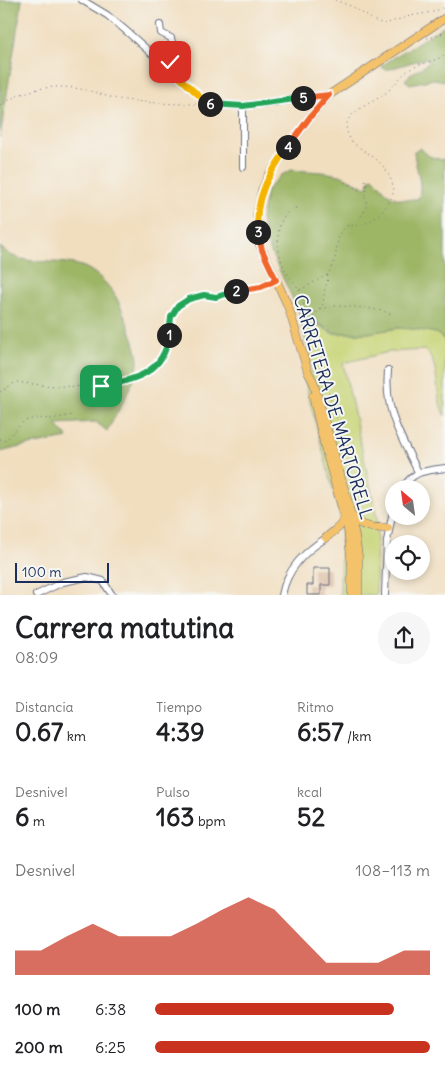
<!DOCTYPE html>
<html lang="es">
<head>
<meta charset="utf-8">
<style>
	body { margin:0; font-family:Delius,sans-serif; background:#f6f6f6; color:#202124; height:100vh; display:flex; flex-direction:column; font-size:19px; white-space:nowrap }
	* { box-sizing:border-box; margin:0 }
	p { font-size:16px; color:#757577 }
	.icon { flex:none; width:28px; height:28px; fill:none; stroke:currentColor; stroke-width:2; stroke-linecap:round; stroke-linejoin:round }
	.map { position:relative; height:595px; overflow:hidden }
	.panel { display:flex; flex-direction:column; background:#fff; flex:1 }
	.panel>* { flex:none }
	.needle { width:32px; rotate:331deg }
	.controls { position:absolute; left:385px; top:480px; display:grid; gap:10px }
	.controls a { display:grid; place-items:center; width:45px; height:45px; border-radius:50%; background:#fff; box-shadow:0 2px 8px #0003; font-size:25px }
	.scale { position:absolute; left:15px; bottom:12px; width:94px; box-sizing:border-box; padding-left:5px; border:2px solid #1b2f5e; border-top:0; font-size:14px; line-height:18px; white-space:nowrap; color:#1b2f5e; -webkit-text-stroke:4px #f6f6f2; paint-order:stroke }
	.pin { position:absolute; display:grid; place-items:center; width:42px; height:42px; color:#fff; margin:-21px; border-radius:10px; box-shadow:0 2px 8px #0006 }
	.km { position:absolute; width:25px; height:25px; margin:-12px; border-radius:50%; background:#222; color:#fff; font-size:14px; line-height:25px; text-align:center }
	.round { display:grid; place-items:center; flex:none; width:52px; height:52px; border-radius:26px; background:#f6f6f6 }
	.head { display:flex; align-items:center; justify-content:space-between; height:85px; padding:0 15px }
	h1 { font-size:28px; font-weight:800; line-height:38px }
	.stats { display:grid; grid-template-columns:repeat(3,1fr); gap:8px; height:85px; padding:5px 15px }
	.stats div { display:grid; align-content:center }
	.stats b { font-size:25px; font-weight:800 }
	.stats small { font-size:14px; font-weight:400 }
	.stats p { font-size:14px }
	.chart { height:140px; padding:10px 15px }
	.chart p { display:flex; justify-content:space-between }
	.chart svg { width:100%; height:90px; margin-top:5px; fill:#c8321e; opacity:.7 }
	ul { padding:0 15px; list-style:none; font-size:16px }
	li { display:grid; grid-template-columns:80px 60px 1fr; align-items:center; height:38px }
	li i { height:12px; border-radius:6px; background:#c8321e }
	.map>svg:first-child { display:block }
	.green { fill:#c7d475; stroke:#71826a }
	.forest { fill:#9db666; stroke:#5c7262 }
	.building { fill:#d5af8f }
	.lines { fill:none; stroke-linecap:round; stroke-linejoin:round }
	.minor-casing { stroke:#666c80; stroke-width:8 }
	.major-casing { stroke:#666c80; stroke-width:9 }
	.path { stroke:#666c80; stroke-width:1; stroke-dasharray:1 4; stroke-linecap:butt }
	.minor { stroke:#fff; stroke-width:6 }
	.major { stroke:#f4c26a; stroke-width:8 }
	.split-1-casing { stroke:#fff; stroke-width:10 }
	.split-2-casing { stroke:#fff; stroke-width:10 }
	.split-3-casing { stroke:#fff; stroke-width:10 }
	.split-4-casing { stroke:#fff; stroke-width:10 }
	.split-5-casing { stroke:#fff; stroke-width:10 }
	.split-6-casing { stroke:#fff; stroke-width:10 }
	.split-7-casing { stroke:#fff; stroke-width:10 }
	.split-1 { stroke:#22a559; stroke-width:6 }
	.split-2 { stroke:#22a559; stroke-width:6 }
	.split-3 { stroke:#f0652b; stroke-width:6 }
	.split-4 { stroke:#f5b400; stroke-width:6 }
	.split-5 { stroke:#f0652b; stroke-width:6 }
	.split-6 { stroke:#22a559; stroke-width:6 }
	.split-7 { stroke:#f5b400; stroke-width:6 }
	.labels { text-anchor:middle; stroke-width:4; stroke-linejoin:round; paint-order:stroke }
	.street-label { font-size:18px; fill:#1b2f5e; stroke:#f6f6f2 }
</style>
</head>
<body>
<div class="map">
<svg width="445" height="595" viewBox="0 0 445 595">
	<rect width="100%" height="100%" fill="#f6f6f2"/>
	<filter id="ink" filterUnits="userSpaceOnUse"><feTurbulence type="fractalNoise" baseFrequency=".02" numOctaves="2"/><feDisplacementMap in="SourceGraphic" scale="10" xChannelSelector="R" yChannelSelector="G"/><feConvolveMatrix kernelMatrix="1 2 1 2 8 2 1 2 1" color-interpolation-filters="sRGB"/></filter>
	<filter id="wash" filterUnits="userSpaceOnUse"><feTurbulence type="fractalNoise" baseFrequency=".0096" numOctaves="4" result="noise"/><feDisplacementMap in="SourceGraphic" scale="20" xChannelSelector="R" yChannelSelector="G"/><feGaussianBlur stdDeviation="1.12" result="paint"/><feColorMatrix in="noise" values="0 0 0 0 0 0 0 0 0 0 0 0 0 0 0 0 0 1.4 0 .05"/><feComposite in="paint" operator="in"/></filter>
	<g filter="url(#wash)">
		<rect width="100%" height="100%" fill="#f1debf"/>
		<path class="green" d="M299,312L331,333H368L398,328L414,329L436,333L445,340V416C433,395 442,369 426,350L389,352L343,363L377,518L376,595H340L341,521L303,374L313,371Z"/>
		<g class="forest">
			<polygon points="0,0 22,0 0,137"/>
			<path d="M445,25V81L434,79L410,84L405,80C412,71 422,69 429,62L426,58L386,70L381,66Z"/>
			<path d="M420,148L429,156L442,160L445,157V340L436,333L414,329L398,328L368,333H334L299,312L268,246L261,219L267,190L280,176L291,170L322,172L340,175L365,187L368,186L370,178L373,177C378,182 382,188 387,193C394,200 410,201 419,198C423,179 415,169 414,151Z"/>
			<path d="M0,247C4,250 8,254 13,256C35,266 62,258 84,267C96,272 106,283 113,292C121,304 140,352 138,364C136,381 116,415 107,431L96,422L56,424L68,438L24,446L0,452Z"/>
		</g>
		<g id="blocks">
			<polygon class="building" points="313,568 330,568 330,585 321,585 321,595 307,595 307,585 313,585"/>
		</g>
	</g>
	<g filter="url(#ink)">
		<use href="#blocks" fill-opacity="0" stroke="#666c80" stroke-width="1"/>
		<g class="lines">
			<g class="minor-casing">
				<g id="minor">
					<polyline points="82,0 107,15 124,29 208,104 243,106 329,95"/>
					<polyline points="160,25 161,33 171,38 172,42 168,67"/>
					<polyline points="243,167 243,106"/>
					<path d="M388,370C384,412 401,436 418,472"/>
					<path d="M402,489C414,470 424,471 445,468"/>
					<polyline points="36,595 63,582 87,577 103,581 112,595"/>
					<path d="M282,595C287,569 304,552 326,538"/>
					<polyline points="385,595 387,541 394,506"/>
				</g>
			</g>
			<g class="major-casing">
				<g id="major">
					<polyline points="313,396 327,455 348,529 352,566 352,595"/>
					<path d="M351,515C361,528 374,528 388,528"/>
					<path d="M326,538C334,530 341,528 345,517"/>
					<polyline points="358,595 358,556 355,536 348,502 313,381 308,372 288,306 260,245 257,215 262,190 269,175 283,155 310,117 329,95 445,18"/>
				</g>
			</g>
			<g class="path">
				<polyline points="335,0 353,7 373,20 384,24 410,16 433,12 445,7"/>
				<polyline points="427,38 434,37 445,32"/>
				<path d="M0,106C24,88 56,83 85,90C96,92 107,97 118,99C145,103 173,104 199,104"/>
				<polyline points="365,180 367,189 365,195"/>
				<path d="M345,182C354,188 369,192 366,207C365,210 363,215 360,217C356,221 351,222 347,226"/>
				<path d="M296,208C273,213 276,251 284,268C289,278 300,288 303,298C305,306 303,316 302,325"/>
				<polyline points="300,290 327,275"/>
				<path d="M320,309C326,308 331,306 337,306C348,306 384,309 393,315"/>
				<path d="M0,392L16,382C53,387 147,396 164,354C171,339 166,315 180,305C187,300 196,295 205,295C208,295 212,297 216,297C223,296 231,292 238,291C249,289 260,287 271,283"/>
				<polyline points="0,439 5,441 24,421 36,418 51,419 73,415"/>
				<path d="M353,499L356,497C345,437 322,380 311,320L323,304L325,288L328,279L327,275C341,259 332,239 346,226C353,226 360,225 366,223C379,218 391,203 394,190C388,164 375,158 354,144C331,116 366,107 383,95C393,88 399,77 409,70C420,63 434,62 445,55"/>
			</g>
			<use href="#minor" class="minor"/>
			<use href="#major" class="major"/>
		</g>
	</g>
	<g class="lines" filter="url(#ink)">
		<g class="split-1-casing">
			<path id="split-1" d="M101,386C134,380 164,374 169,335"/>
		</g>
		<g class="split-2-casing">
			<polyline id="split-2" points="169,335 171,317 178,306 189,299 204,295 216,297 236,291"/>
		</g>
		<g class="split-3-casing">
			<polyline id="split-3" points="236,291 261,287 276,280 262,250 258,232"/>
		</g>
		<g class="split-4-casing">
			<path id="split-4" d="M258,232C254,198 269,174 288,147"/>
		</g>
		<g class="split-5-casing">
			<polyline id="split-5" points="288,147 310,117 329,95 303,98"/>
		</g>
		<g class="split-6-casing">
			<polyline id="split-6" points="210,104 243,106 303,98"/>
		</g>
		<g class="split-7-casing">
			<polyline id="split-7" points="170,62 168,67 208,104 210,104"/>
		</g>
		<use href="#split-1" class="split-1"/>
		<use href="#split-2" class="split-2"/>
		<use href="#split-3" class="split-3"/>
		<use href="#split-4" class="split-4"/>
		<use href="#split-5" class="split-5"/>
		<use href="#split-6" class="split-6"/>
		<use href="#split-7" class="split-7"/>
	</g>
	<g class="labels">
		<g class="street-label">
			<text transform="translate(333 407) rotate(73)" y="6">CARRETERA DE MARTORELL</text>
		</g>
	</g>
</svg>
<div class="controls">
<a><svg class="needle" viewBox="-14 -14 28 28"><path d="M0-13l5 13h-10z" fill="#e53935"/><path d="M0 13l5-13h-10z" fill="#757577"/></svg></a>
<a><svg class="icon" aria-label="locate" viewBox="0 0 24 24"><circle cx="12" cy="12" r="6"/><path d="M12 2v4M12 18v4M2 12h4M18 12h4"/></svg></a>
</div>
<div class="scale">100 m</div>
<div class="pin" style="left:101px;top:386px;background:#1e9e55"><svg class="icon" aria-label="arrive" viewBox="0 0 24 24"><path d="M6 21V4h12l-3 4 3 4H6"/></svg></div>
<div class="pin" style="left:170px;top:62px;background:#d93025"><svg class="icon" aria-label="check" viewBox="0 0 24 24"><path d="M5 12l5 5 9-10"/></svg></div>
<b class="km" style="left:169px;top:335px">1</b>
<b class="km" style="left:236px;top:291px">2</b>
<b class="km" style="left:258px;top:232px">3</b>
<b class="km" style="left:288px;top:147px">4</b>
<b class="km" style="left:303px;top:98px">5</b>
<b class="km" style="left:210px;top:104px">6</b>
</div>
<section class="panel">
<div class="head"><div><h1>Carrera matutina</h1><p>08:09</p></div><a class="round"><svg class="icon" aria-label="share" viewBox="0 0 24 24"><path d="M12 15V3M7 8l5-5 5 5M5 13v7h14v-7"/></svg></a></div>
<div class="stats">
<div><p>Distancia</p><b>0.67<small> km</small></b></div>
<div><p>Tiempo</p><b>4:39</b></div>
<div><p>Ritmo</p><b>6:57<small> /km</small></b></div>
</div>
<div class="stats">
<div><p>Desnivel</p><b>6<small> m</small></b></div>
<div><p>Pulso</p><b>163<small> bpm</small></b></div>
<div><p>kcal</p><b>52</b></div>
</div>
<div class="chart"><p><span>Desnivel</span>108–113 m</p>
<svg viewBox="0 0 160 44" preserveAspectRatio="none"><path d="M0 44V32L10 32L20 25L30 19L40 25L50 25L60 25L70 19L80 12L90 6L100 12L110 25L120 38L130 38L140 38L150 32L160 32V44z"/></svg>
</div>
<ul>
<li><b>100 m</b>6:38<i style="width:87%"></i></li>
<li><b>200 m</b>6:25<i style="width:100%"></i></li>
</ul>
</section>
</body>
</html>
